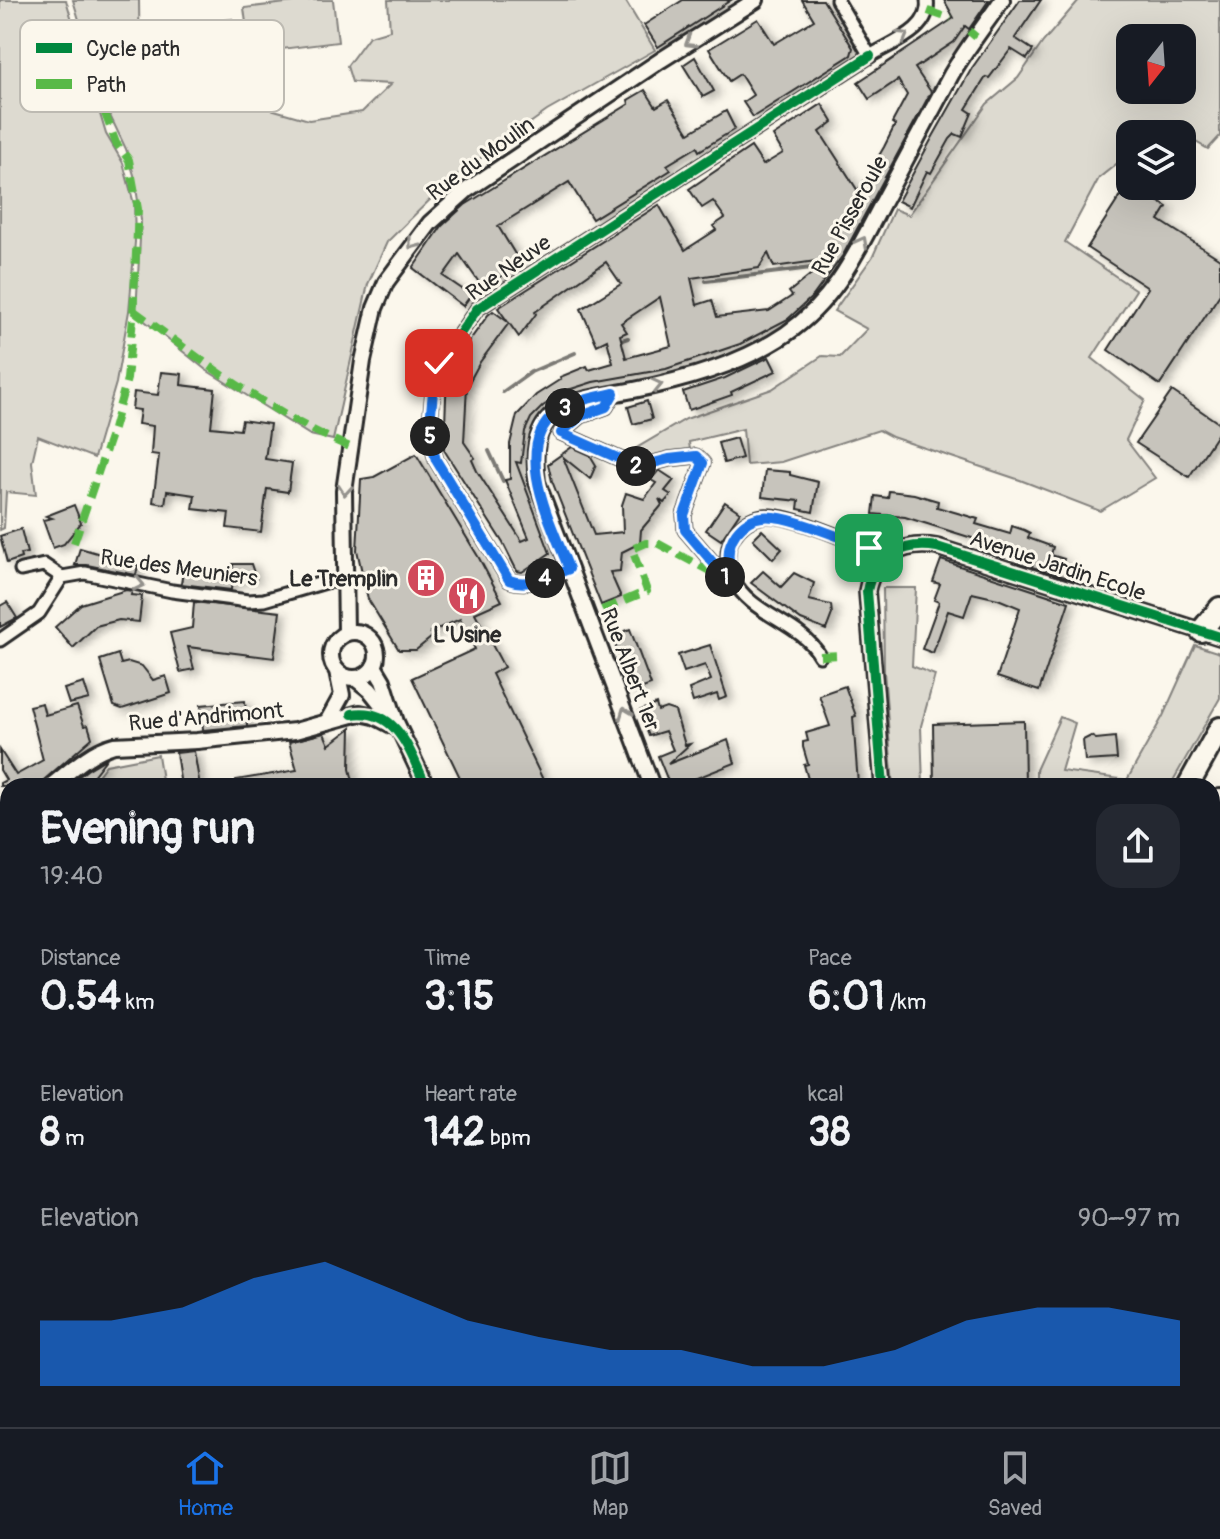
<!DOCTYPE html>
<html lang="en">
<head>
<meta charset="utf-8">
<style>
	body { margin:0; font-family:Pangolin,sans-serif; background:#242831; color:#f1f3f6; height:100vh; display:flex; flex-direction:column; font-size:30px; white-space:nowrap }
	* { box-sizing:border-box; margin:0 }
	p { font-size:26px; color:#9ea1a6 }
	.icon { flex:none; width:44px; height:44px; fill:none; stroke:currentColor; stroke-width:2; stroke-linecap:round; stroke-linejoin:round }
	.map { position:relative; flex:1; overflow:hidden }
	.details { position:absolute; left:0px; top:778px; width:1220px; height:650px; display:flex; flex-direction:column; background:#171b24; border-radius:24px 24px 0 0; box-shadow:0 8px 32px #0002 }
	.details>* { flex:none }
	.needle { width:52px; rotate:197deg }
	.controls { position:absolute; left:1116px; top:24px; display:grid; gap:16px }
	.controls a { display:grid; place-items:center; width:80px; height:80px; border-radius:16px; background:#171b24; box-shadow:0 8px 32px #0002; font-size:40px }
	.pin { position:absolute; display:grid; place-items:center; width:68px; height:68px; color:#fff; margin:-34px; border-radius:16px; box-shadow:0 4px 12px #0006 }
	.km { position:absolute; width:40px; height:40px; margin:-20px; border-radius:50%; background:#222; color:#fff; font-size:22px; line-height:40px; text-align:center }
	.round { display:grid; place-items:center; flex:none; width:84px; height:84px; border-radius:24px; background:#242831 }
	.overview { display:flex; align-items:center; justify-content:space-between; height:136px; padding:0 40px }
	h1 { font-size:44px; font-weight:800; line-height:60px }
	.metrics { display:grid; grid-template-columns:repeat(3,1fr); gap:12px; height:136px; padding:8px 40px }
	.metrics div { display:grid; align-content:center }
	.metrics b { font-size:40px; font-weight:800 }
	.metrics small { font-size:22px; font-weight:400 }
	.metrics p { font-size:22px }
	.chart { height:224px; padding:16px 40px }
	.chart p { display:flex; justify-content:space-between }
	.chart svg { width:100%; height:144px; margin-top:8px; fill:#1a73e8; opacity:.7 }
	.dock { display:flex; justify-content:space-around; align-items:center; height:112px; border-top:2px solid #363941; background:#171b24; font-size:22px; color:#9ea1a6 }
	.dock a { display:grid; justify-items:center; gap:4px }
	.dock .current { color:#1a73e8 }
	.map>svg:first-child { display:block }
	.green { fill:#dddad0; stroke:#84827e; stroke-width:2; fill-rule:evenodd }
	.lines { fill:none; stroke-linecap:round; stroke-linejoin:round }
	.stream { stroke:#7b7a75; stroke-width:4 }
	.building { fill:#c7c4bc; stroke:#2b2b2b; stroke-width:2; fill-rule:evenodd; filter:url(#shadow) }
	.street-casing { stroke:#2b2b2b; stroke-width:17 }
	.secondary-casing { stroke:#2b2b2b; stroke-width:20 }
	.highway-casing { stroke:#2b2b2b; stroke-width:26 }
	.street { stroke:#fbf7ec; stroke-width:11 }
	.secondary { stroke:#fbf7ec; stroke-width:14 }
	.highway { stroke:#fbf7ec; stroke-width:20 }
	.quiet { stroke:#58b947; stroke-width:8; stroke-dasharray:16 8; stroke-linecap:butt }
	.cycleway-casing { stroke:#fbf7ec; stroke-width:15 }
	.cycleway { stroke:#00873e; stroke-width:10 }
	.oneway { stroke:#93918c }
	.route-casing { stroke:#fff; stroke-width:16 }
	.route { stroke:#1a73e8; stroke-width:10 }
	.labels { text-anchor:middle; stroke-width:6; stroke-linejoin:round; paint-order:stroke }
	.street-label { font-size:22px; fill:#2b2b2b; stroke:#fbf7ec }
	.poi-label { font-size:22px; font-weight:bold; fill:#2b2b2b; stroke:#fbf7ec; text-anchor:end }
	.key { fill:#fbf7ec; stroke:#bdbab2; stroke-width:2 }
	.key-label { font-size:22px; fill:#2b2b2b }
</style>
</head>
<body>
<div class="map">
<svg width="1220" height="1427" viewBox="0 0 1220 1427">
	<defs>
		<filter id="shadow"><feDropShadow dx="6" dy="3.5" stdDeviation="4" flood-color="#0004"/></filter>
	</defs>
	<rect width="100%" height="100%" fill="#fbf7ec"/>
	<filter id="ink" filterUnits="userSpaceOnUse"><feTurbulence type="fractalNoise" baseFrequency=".0125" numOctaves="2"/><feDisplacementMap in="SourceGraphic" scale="16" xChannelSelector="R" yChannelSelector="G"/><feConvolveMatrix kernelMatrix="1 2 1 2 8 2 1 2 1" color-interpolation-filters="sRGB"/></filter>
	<g filter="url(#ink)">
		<g class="green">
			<polygon points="0,0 66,0 106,134 123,163 134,204 135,242 129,311 116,383 94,458 38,436 32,462 36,495 6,492 4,528 0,530"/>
			<polygon points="73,0 139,0 140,76 203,70 229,97 309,120 362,112 391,84 352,82 347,66 369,36 390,30 388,0 625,0 655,50 547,111 450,180 387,242 368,284 333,440 310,435 206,370 136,314 141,220 134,175 126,149 105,105"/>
			<polygon points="311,0 333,0 338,42 250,53 244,8"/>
			<path d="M1079,0H1220V136L1208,149L1166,125L1154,134H1130V153L1099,178L1065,242L1136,290L1092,358L1145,400L1126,440L1155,478L1100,511L1020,480L892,437L879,430L781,462L746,465L743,429L689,442L690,450C668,456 646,459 623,456L686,419L772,389L822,356L840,357L867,329L834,311L873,256L894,209L909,215L987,104L1018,78L1043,42ZM1130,38H1182V90H1130Z"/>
			<polygon points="232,19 236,51 181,59 177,27"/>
			<polygon points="883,588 916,588 912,666 935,675 921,726 923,786 893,786 884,671"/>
			<polygon points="1195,645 1220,653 1220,698 1170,786 1036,786 1036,770 1060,717 1075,723 1061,771 1127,780 1163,716"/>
			<polygon points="158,755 163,786 90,786 106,765"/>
			<polygon points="1220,832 1220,1427 1175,1427 1175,1420 1212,1420 1212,846"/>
			<polygon points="8,889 8,1375 0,1377 0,894"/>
			<polygon points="149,1420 261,1420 259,1427 149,1427"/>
			<polygon points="969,1420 1028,1420 1028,1427 967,1427"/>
		</g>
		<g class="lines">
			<g class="stream">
				<polyline points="706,281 811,268 822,256"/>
				<polyline points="619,341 628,338"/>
				<polyline points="503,392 531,372 575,353"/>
				<polyline points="489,451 503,481"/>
			</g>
		</g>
		<g class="building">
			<polygon points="683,0 731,0 658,47 644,25"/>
			<polygon points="802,0 823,0 853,48 851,55 753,117 743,102 753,95 740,74 729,81 709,49 758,19 774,44 814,20"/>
			<path d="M944,0H989L969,29L965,26L954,42L915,68L931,92L843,255L813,296L788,319L740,344L666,369L593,382L568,390L543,406L531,418L525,431L521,463L516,462L550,553L522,572L517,571L503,543L444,450L447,372L488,315L493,311L508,322L498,308L659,205L685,250L716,230L713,226L725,218L713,201L702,208L689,189L751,147L763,165L783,153L773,136L822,104L833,122L820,132L858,191L884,147L895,125L892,123L907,95L898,80L869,99L858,82L954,18ZM768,253L774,267L830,259L789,292L792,296L769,311L717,317L712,300L697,305L691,278L759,268ZM606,262L621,284L581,309L597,345L607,340L613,363L589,370L587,366L560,377L561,379L536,395L517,415L510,444V479L505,480L529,538L522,541L477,471L472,460L475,458L464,442L467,386L480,362L509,323L519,337L536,314L535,312ZM660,297L671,346L626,358L620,335L627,332L621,323Z"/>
			<polygon points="1020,0 1041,0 1015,38 1033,50 1027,59 1011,49 989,78 986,77 966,109 972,113 962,137 955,134 950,139 931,173 927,171 910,207 898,201 931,140 972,68"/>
			<polygon points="695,57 714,91 703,97 683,65"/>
			<polygon points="645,90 656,107 668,100 689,133 726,111 735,129 699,151 697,147 667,165 671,170 592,219 569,182 498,226 521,264 483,288 459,254 443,276 471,295 463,306 413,268 442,226 465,205 629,104 628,100"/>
			<polygon points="1132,186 1167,207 1159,220 1220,259 1220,294 1160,385 1108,350 1148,288 1087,248 1121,195 1125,198"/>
			<polygon points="769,357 776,371 731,392 732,395 689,410 683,392 725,378"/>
			<polygon points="161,372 182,374 181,385 215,389 211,427 240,430 242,420 270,424 265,459 292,463 288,492 267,489 261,532 227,528 229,513 193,509 195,495 167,491 165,504 153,502 159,455 151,454 153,426 138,424 140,410 132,409 134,392 158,395"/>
			<polygon points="1172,391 1220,424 1220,430 1189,477 1136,443"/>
			<polygon points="647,401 652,419 633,424 628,407"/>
			<polygon points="736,438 742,458 724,463 718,443"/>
			<polygon points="572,447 590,455 596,465 590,479 563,457 594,535 623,532 622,505 626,493 644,499 656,483 651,480 659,470 674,480 665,491 671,495 664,503 659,499 662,505 641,530 640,543 622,552 620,571 610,572 621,597 601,605 552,481 548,464"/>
			<polygon points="416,454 479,558 502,601 475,613 504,667 492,674 546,786 464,786 412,678 475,649 460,619 430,632 432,637 416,650 399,650 368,599 357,550 361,479 374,477"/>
			<polygon points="765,470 790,472 790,475 818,482 813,512 798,509 799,501 762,497"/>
			<polygon points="889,491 914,494 938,501 937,507 978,519 976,524 1010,534 1012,526 1024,530 1030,533 1028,538 1053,547 1051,555 1064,559 1061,566 1077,572 1075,580 1032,567 1034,559 972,538 905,517 873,514 875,496 888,498"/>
			<polygon points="725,502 740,512 721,540 706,530"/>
			<polygon points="74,505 81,523 64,544 53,548 43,520 52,518 46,516"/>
			<polygon points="21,529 27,553 20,554 21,558 7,563 0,536"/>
			<polygon points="762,530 782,549 773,559 753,539"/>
			<polygon points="80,548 138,565 136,575 87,565 75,565"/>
			<polygon points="941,560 1069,602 1039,691 997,677 1020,608 998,599 972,593 964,616 948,611 933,653 922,649 939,602 934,600 940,584 933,582"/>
			<polygon points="233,564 251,564 256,579 233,581"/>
			<polygon points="183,571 232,576 231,590 181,584"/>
			<polygon points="763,571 781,587 794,573 814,583 809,600 831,605 832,614 826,630 801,620 751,583"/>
			<polygon points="126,590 132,591 131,595 142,596 139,622 119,620 96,626 73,648 55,627 81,604"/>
			<polygon points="7,602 17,618 0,627 0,606"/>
			<polygon points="194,602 280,612 274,658 188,647 194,669 180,672 170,633 192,628"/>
			<polygon points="630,629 651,685 632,692 612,636"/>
			<polygon points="710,645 727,697 719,700 717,694 693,702 689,689 711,680 705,665 684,672 678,655"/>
			<polygon points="118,654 121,664 129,662 142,666 153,680 166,676 171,693 122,709 114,706 100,660"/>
			<polygon points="84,683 89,699 69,704 64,689"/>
			<polygon points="845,686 856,716 853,717 858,784 810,786 804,765 808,764 803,747 803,742 808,741 806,733 830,726 819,695"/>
			<polygon points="245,701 247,726 203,730 201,705"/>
			<polygon points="42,703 45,715 77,706 84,726 88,725 92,738 37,786 0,786 0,783 6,780 0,770 0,750 16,775 43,760 29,706"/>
			<polygon points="656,704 658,711 666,708 675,711 685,745 690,744 668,764 728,740 735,763 689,781 691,786 670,786 658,756 673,750 665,731 649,736 639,711"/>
			<polygon points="1024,721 1025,786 934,786 933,724"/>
			<polygon points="351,728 350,769 354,785 236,786 236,780 297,770 289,742 324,733 329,745"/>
			<polygon points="1091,736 1096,739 1115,737 1117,759 1085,761 1083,740"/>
			<polygon points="194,751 200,786 181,786 176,753"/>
			<polygon points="107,758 85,786 67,786 87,770"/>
		</g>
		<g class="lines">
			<g class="street-casing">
				<g id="street">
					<path d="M837,0L870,56C891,43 932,30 927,0"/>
					<polyline points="614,393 606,407 581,416 561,433 638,467 669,459 696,456 703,463 684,515 685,530 727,579 734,580"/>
					<path d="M569,569C551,576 529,588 509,580L436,460L429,434L435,370L477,309L870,56"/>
					<polyline points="21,570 44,565 62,577"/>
					<polyline points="0,640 39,613 62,577 85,573 172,591 248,601 264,600 329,581 346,582"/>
					<path d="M820,656C801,622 750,615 733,579C727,565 725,551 733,537C740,526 750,518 763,516C787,513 864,545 885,559"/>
					<polyline points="1084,1420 1084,1427"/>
					<polyline points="1102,1420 1102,1427"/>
					<polyline points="282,1427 285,1420"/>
					<polyline points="798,1427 824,1425 839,1427"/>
					<polyline points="888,1427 889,1420"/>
				</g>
			</g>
			<g class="secondary-casing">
				<g id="secondary">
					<circle cx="354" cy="655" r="23"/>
					<polyline points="346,633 344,491 363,361 375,308 386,282 430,223 467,190 661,60 756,0"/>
					<polyline points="374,666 383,681 396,722 426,786"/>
					<polyline points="355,678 370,690 390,715"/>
					<polyline points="327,722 342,695 337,671"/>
					<path d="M51,786C70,771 91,751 114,745L197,741L295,731L360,713L374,716L399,729"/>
					<path d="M652,786L537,482C534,457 533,427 558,411C580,397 609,395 634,390C686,380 742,364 786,334C835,300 856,254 882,204C905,161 928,118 951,75C966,49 985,25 1002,0"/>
					<path d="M883,786L867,591C873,557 904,541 937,547L1220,637"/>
					<polyline points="0,826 8,820"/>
					<polyline points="510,1420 513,1427"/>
					<polyline points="628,1420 631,1427"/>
					<polyline points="663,1427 680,1420"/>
				</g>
			</g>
			<g class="highway-casing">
				<g id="highway">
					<polyline points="1201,631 1220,608"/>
					<polyline points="1188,786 1220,728"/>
					<polyline points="1212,814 1220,800"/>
					<polyline points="923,1427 925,1420"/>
					<polyline points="948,1427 950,1420"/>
				</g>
			</g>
			<use href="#street" class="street"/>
			<use href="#secondary" class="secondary"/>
			<use href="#highway" class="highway"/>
			<g class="quiet">
				<polyline points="928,11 951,19"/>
				<polyline points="969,31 976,37"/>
				<path d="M133,310C203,361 270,414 350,447"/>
				<polyline points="74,543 113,429 127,379 133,319 138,209 129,160 116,143 103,108"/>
				<polyline points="602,610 647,591 632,549 646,543 657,543 715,574 730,587 738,587"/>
				<polyline points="820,656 840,655"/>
			</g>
			<g class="cycleway-casing">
				<g id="cycleway">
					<path d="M569,569C551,576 529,588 509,580L436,460L429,434L435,370L477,309L870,56"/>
					<path d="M352,714C398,707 410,753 426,786"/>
					<path d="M883,786L867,591C873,557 904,541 937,547L1220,637"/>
				</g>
			</g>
			<use href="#cycleway" class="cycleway"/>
		</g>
		<defs><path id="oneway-chevron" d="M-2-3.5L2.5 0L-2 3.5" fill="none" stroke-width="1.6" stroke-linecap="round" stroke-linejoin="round" transform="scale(2)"/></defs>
		<g class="oneway">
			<use href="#oneway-chevron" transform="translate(903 36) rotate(-31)"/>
			<use href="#oneway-chevron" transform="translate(690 42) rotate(148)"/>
			<use href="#oneway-chevron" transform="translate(862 242) rotate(-62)"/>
			<use href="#oneway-chevron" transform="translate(413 244) rotate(128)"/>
			<use href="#oneway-chevron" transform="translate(657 385) rotate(-13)"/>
			<use href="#oneway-chevron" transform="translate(345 490) rotate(95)"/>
			<use href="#oneway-chevron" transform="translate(139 584) rotate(12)"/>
			<use href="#oneway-chevron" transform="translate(625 713) rotate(-111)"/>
		</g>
	</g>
	<g class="lines" filter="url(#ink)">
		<g class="route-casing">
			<path id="route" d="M439,363L435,370L429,434L436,460L509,580C529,588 550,576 569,569C553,527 510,448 556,413C571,401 596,397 614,393L606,407L581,416L561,433L638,467L669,459L696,456L703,463L684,515L685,530L727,579L734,580C728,562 725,549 736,533C743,524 751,518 762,517C785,513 845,540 869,548"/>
		</g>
		<use href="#route" class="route"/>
	</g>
	<defs>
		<g id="building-disc" transform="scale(2)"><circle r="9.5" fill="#d1495b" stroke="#fbf7ec"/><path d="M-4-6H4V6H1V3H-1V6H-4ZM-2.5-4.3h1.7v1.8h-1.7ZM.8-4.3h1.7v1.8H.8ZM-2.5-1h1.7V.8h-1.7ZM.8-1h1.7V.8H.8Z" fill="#fff"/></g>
		<g id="restaurant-disc" transform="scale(2)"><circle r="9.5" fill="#d1495b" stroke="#fbf7ec"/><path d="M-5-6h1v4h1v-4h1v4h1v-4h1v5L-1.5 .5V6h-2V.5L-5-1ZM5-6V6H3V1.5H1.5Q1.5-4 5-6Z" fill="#fff"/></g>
	</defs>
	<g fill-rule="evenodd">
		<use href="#building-disc" x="426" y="578"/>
		<use href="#restaurant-disc" x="467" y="596"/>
	</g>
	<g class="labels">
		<g class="street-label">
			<text transform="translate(480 158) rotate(-36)" y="8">Rue du Moulin</text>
			<text transform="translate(849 215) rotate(-61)" y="8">Rue Pisseroule</text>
			<text transform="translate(508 267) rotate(-35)" y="8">Rue Neuve</text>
			<text transform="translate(1058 565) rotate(18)" y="8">Avenue Jardin Ecole</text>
			<text transform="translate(179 567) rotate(8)" y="8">Rue des Meuniers</text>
			<text transform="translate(631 669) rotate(69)" y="8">Rue Albert 1er</text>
			<text transform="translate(206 716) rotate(-5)" y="8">Rue d'Andrimont</text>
		</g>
		<g class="poi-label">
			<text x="398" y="586">Le Tremplin</text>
			<text x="467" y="642" text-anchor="middle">L'Usine</text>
		</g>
	</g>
	<rect x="20" y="20" width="264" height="92" rx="12" class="key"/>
	<rect x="36" y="43" width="36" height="10" fill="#00873e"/>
	<rect x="36" y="79" width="36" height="10" fill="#58b947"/>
	<g class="key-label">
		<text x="86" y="56">Cycle path</text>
		<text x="86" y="92">Path</text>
	</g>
</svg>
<div class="controls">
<a><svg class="needle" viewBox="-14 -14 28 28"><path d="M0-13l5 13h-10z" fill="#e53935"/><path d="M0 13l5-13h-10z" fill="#9ea1a6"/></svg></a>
<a><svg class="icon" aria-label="layers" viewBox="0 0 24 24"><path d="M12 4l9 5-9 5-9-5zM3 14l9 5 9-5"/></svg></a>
</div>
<div class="pin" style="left:869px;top:548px;background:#1e9e55"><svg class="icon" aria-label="arrive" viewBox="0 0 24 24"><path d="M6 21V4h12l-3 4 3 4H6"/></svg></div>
<div class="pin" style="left:439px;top:363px;background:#d93025"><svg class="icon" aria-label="check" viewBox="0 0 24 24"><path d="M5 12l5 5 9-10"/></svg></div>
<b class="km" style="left:725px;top:577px">1</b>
<b class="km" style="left:636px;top:466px">2</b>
<b class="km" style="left:565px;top:408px">3</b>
<b class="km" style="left:545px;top:578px">4</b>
<b class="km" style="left:430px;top:436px">5</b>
<section class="details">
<div class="overview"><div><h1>Evening run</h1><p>19:40</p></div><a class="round"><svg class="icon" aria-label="share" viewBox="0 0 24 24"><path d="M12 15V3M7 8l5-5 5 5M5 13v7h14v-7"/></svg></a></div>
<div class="metrics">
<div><p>Distance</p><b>0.54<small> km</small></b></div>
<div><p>Time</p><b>3:15</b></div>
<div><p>Pace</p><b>6:01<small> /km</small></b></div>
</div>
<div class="metrics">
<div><p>Elevation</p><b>8<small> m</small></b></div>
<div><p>Heart rate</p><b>142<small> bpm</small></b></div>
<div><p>kcal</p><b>38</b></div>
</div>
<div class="chart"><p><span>Elevation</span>90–97 m</p>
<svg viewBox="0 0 160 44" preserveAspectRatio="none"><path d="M0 44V24L10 24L20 20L30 11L40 6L50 15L60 24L70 29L80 33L90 33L100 38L110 38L120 33L130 24L140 20L150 20L160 24V44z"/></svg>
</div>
</section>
</div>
<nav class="dock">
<a class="current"><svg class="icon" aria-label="home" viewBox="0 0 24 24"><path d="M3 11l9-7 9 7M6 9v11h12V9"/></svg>Home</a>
<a><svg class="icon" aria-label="map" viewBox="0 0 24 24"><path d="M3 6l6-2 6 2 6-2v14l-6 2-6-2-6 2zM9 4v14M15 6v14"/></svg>Map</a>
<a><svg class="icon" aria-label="saved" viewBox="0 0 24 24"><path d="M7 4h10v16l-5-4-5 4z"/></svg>Saved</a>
</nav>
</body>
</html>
